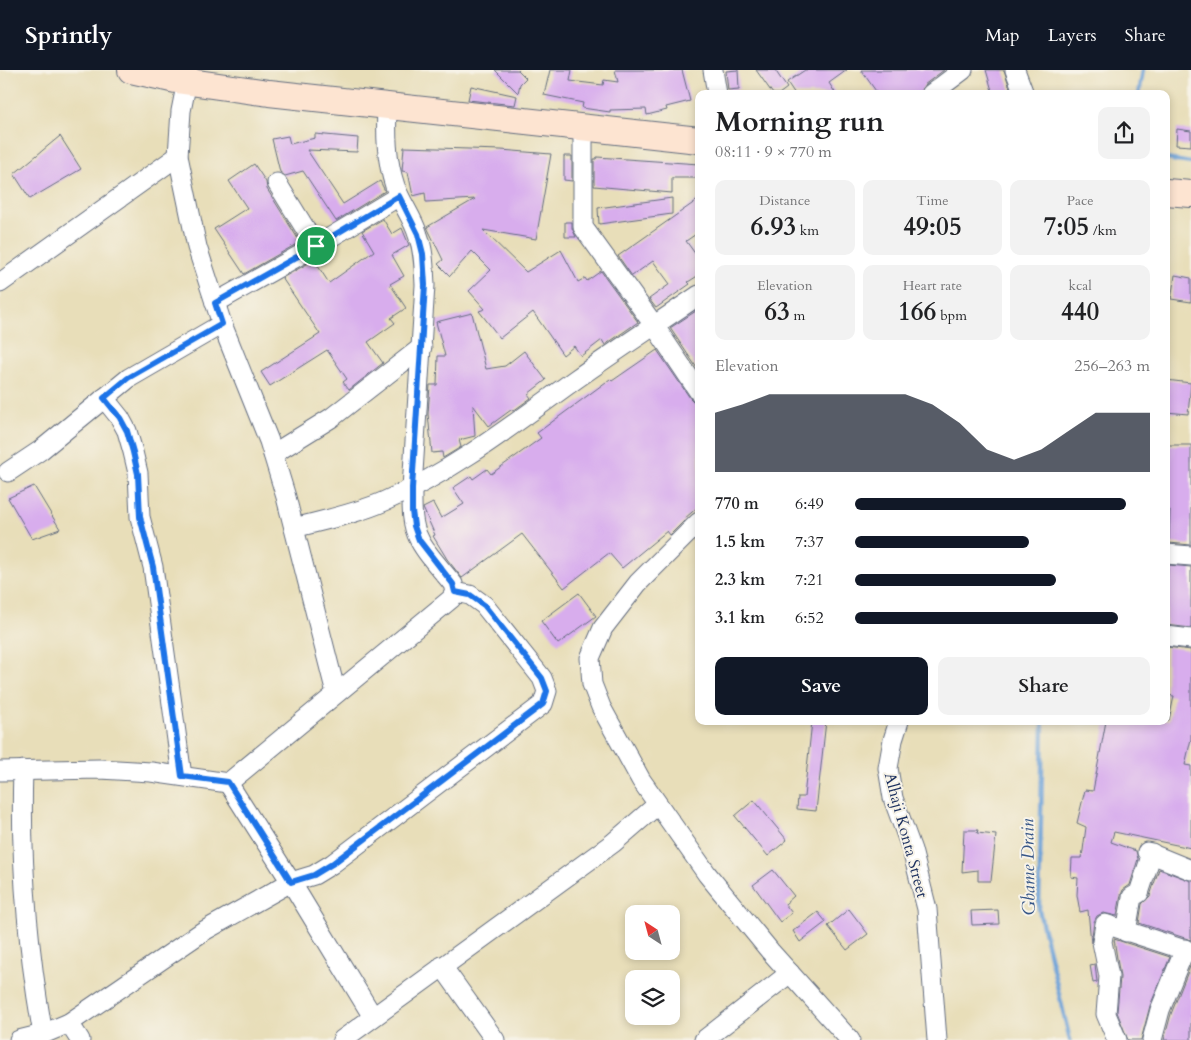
<!DOCTYPE html>
<html lang="en">
<head>
<meta charset="utf-8">
<style>
	body { margin:0; font-family:Cardo,serif; background:#f2f2f2; color:#202124; height:100vh; display:flex; flex-direction:column; font-size:19px; white-space:nowrap }
	* { box-sizing:border-box; margin:0 }
	p { font-size:16px; color:#757577 }
	.icon { flex:none; width:28px; height:28px; fill:none; stroke:currentColor; stroke-width:2; stroke-linecap:round; stroke-linejoin:round }
	.map { position:relative; flex:1; overflow:hidden }
	.details { position:absolute; left:695px; top:20px; width:475px; height:635px; display:flex; flex-direction:column; background:#fff; border-radius:10px; box-shadow:0 2px 8px #0003 }
	.details>* { flex:none }
	.needle { width:32px; rotate:324deg }
	.buttons { position:absolute; left:625px; top:835px; display:grid; gap:10px }
	.buttons a { display:grid; place-items:center; width:55px; height:55px; border-radius:10px; background:#fff; box-shadow:0 2px 8px #0003; font-size:25px }
	.pin { position:absolute; display:grid; place-items:center; width:42px; height:42px; color:#fff; margin:-21px; border:2px solid #fff; border-radius:50%; box-shadow:0 1px 5px #0007 }
	.round { display:grid; place-items:center; flex:none; width:52px; height:52px; border-radius:10px; background:#f2f2f2 }
	.overview { display:flex; align-items:center; justify-content:space-between; height:85px; padding:0 20px }
	h1 { font-size:28px; font-weight:700; line-height:38px }
	.stats { display:grid; grid-template-columns:repeat(3,1fr); gap:8px; height:85px; padding:5px 20px }
	.stats div { display:grid; align-content:center; border-radius:10px; background:#f2f2f2; text-align:center }
	.stats b { font-size:25px; font-weight:700 }
	.stats small { font-size:14px; font-weight:400 }
	.stats p { font-size:14px }
	.chart { height:140px; padding:10px 20px }
	.chart p { display:flex; justify-content:space-between }
	.chart svg { width:100%; height:90px; margin-top:5px; fill:#111827; opacity:.7 }
	.primary-button { display:flex; gap:10px; margin-top:auto; padding:10px 20px }
	.primary-button a { flex:1; height:58px; border-radius:10px; background:#111827; color:#fff; font-size:20px; font-weight:700; line-height:58px; text-align:center }
	.primary-button a+a { background:#f2f2f2; color:#202124 }
	ul { padding:0 20px; list-style:none; font-size:16px }
	li { display:grid; grid-template-columns:80px 60px 1fr; align-items:center; height:38px }
	li i { height:12px; border-radius:6px; background:#111827 }
	header { display:flex; align-items:center; gap:30px; box-sizing:border-box; height:70px; padding:0 25px; background:#111827; color:#fff }
	header strong { font-size:24px }
	nav { display:flex; gap:28px; margin-inline-start:auto; font-size:18px }
	.map>svg:first-child { display:block }
	.lines { fill:none; stroke-linecap:round; stroke-linejoin:round }
	.stream { stroke:#6aa0d7; stroke-width:4.5 }
	.building { fill:#d8aded }
	.street-casing { stroke:#636c7e; stroke-width:21 }
	.secondary-casing { stroke:#636c7e; stroke-width:28 }
	.street { stroke:#fff; stroke-width:19 }
	.secondary { stroke:#fde4d1; stroke-width:26 }
	.route-casing { stroke:#fff; stroke-width:10 }
	.route { stroke:#1a73e8; stroke-width:6 }
	.labels { text-anchor:middle; stroke-width:4; stroke-linejoin:round; paint-order:stroke }
	.street-label { font-size:16px; fill:#1b2f5e; stroke:#f7f3e8 }
	.water-label { font-size:18px; font-style:italic; fill:#375788; stroke:#f7f3e8 }
</style>
</head>
<body>
<header>
<strong>Sprintly</strong>
<nav><a>Map</a><a>Layers</a><a>Share</a></nav>
</header>
<div class="map">
<svg width="1191" height="970" viewBox="0 0 1191 970">
	<rect width="100%" height="100%" fill="#f7f3e8"/>
	<filter id="ink" filterUnits="userSpaceOnUse"><feTurbulence type="fractalNoise" baseFrequency=".02" numOctaves="2"/><feDisplacementMap in="SourceGraphic" scale="10" xChannelSelector="R" yChannelSelector="G"/><feConvolveMatrix kernelMatrix="1 2 1 2 8 2 1 2 1" color-interpolation-filters="sRGB"/></filter>
	<filter id="wash" filterUnits="userSpaceOnUse"><feTurbulence type="fractalNoise" baseFrequency=".0096" numOctaves="4" result="noise"/><feDisplacementMap in="SourceGraphic" scale="20" xChannelSelector="R" yChannelSelector="G"/><feGaussianBlur stdDeviation="1.12" result="paint"/><feColorMatrix in="noise" values="0 0 0 0 0 0 0 0 0 0 0 0 0 0 0 0 0 1.4 0 .05"/><feComposite in="paint" operator="in"/></filter>
	<g filter="url(#wash)">
		<rect width="100%" height="100%" fill="#e8deb9"/>
		<g class="lines">
			<g class="stream">
				<polyline points="1139,24 1143,0"/>
				<polyline points="1166,89 1191,93"/>
				<polyline points="1043,651 1039,840 1070,970"/>
			</g>
		</g>
		<g id="blocks">
			<g class="building">
				<polygon points="495,0 518,0 526,8 520,14 518,23"/>
				<polygon points="550,0 572,0 570,11 603,15 604,10 618,12 615,0 682,0 690,31 666,37 667,40 647,45 646,39 610,40 610,42 582,38 583,33 544,25"/>
				<polygon points="738,0 739,19 728,20 726,1"/>
				<polygon points="756,0 775,0 787,18 779,24 773,24"/>
				<polygon points="805,0 847,0 829,13 836,24 795,24 787,12"/>
				<polygon points="861,0 944,0 924,15 920,24 878,24"/>
				<polygon points="986,0 1004,0 1012,24 993,24"/>
				<polygon points="471,16 517,26 515,35 468,30"/>
				<polygon points="1177,59 1191,61 1191,76 1176,75"/>
				<polygon points="315,64 358,68 357,82 307,80 343,134 380,111 385,121 336,151 303,101 285,106 280,102 272,69 288,66 290,74 315,68"/>
				<polygon points="60,66 81,99 30,129 14,104"/>
				<polygon points="404,77 501,80 551,84 536,169 483,160 526,202 561,180 578,212 585,208 587,211 601,201 638,252 605,275 602,270 581,286 574,276 563,285 533,242 500,268 479,241 485,239 469,221 491,200 472,181 450,206 438,194 443,190 427,157 475,129 426,132 425,123 413,126 408,102 402,101"/>
				<polygon points="564,86 572,86 572,111 564,110"/>
				<polygon points="597,87 699,94 699,108 672,108 672,123 594,116 594,89 596,89"/>
				<polygon points="254,94 266,112 267,119 300,172 244,204 214,159 247,138 229,111"/>
				<polygon points="672,128 672,144 599,154 598,138"/>
				<polygon points="699,129 699,162 686,171 699,189 699,205 688,212 690,214 656,238 649,229 670,214 653,191 632,206 618,186"/>
				<polygon points="383,149 392,164 402,158 409,175 392,185 404,206 390,214 406,238 391,248 395,253 368,272 383,293 349,320 343,312 347,309 327,280 270,316 261,302 320,264 282,208 314,190 329,213 374,181 362,161"/>
				<polygon points="565,152 572,152 572,158 576,167 565,167"/>
				<polygon points="1175,205 1191,208 1191,232 1171,229"/>
				<polygon points="699,239 699,301 670,258"/>
				<polygon points="472,243 486,299 505,296 524,281 546,310 528,324 531,328 513,341 511,340 489,356 473,335 475,366 459,370 461,377 443,388 442,382 432,383 428,344 430,315 437,315 438,286 445,286 436,252"/>
				<polygon points="657,280 690,328 694,332 699,333 699,436 684,449 685,450 670,465 667,461 622,498 609,483 564,518 522,464 462,508 447,489 433,466 435,465 423,438 433,433 441,448 464,434 453,418 471,406 473,409 487,399 491,404 541,368 537,363 610,309 612,311"/>
				<polygon points="1166,310 1191,313 1188,344 1166,342"/>
				<polygon points="1166,375 1191,375 1191,475 1169,473 1170,440 1166,440"/>
				<polygon points="34,416 60,459 32,469 8,428"/>
				<polygon points="1168,495 1191,497 1191,558 1166,555"/>
				<polygon points="579,523 596,546 558,574 541,551"/>
				<polygon points="1167,577 1191,580 1191,669 1185,695 1191,696 1191,778 1114,762 1111,772 1136,781 1138,789 1130,815 1123,820 1121,825 1117,846 1103,843 1097,846 1094,852 1091,873 1088,840 1080,842 1077,825 1078,808 1071,807 1072,788 1082,788 1086,757 1077,753 1085,720 1093,721 1106,651 1144,651 1156,653 1156,651 1169,650 1174,626 1166,625"/>
				<polygon points="812,651 826,651 816,741 797,739 798,727 804,727"/>
				<polygon points="754,730 787,770 768,786 735,746"/>
				<polygon points="964,760 978,760 977,763 996,765 991,811 978,811 978,800 962,802"/>
				<polygon points="1159,799 1191,811 1191,870 1139,853 1142,834 1150,826"/>
				<polygon points="773,800 794,826 785,834 792,843 780,852 753,815"/>
				<polygon points="849,839 868,864 847,880 828,856"/>
				<polygon points="998,840 999,854 972,855 971,841"/>
				<polygon points="818,842 826,852 800,872 793,861"/>
				<polygon points="1114,869 1170,887 1150,936 1141,970 1128,970 1117,942 1120,907"/>
				<polygon points="1095,894 1097,912 1093,913 1090,895"/>
				<polygon points="1191,894 1191,970 1164,970 1171,944"/>
			</g>
		</g>
	</g>
	<g filter="url(#ink)">
		<use href="#blocks" fill-opacity="0" stroke="#636c7e" stroke-width="1"/>
		<g class="lines">
			<g class="street-casing">
				<g id="street">
					<polyline points="713,0 717,24"/>
					<polyline points="1015,0 1024,24"/>
					<polyline points="187,11 181,41 178,86 197,177 222,254 269,371 286,427 336,623"/>
					<polyline points="931,24 963,0"/>
					<polyline points="583,57 583,157 654,255 699,322"/>
					<polyline points="277,113 316,176"/>
					<polyline points="0,213 178,86"/>
					<polyline points="215,233 316,176 399,126"/>
					<polyline points="104,328 120,348 127,361 133,382 138,403 140,447 153,497 182,706"/>
					<polyline points="273,384 331,348 422,277"/>
					<polyline points="8,402 41,380 129,308 222,254"/>
					<polyline points="699,452 638,513 603,558 590,588 592,614 601,637 641,710 707,804 770,881 850,970"/>
					<path d="M294,458C324,450 356,444 385,431C454,401 515,353 576,309C617,280 658,253 699,225"/>
					<polyline points="1166,484 1191,486"/>
					<polyline points="1166,566 1191,569"/>
					<polyline points="899,651 893,670 888,698 893,728 912,780 927,839 937,970"/>
					<path d="M23,700C20,791 27,875 43,964"/>
					<path d="M0,701L100,699L151,702L228,713L451,529L455,522L453,514C443,501 425,483 419,469C411,454 412,435 412,418L425,215C424,198 424,181 418,165C413,148 401,133 395,116C386,89 386,64 387,36"/>
					<polyline points="228,713 291,812 373,947"/>
					<polyline points="1147,782 1191,800"/>
					<polyline points="1126,862 1132,827 1139,823 1152,783"/>
					<polyline points="442,896 495,970"/>
					<polyline points="69,953 80,970"/>
					<polyline points="19,970 43,964 69,953 202,862 291,812 314,805 332,794 543,634 547,621 542,608 484,535 470,525 455,522"/>
					<polyline points="342,970 613,773 657,735"/>
					<polyline points="704,970 790,903"/>
					<polyline points="1117,970 1106,944 1109,906 1102,872 1105,854 1191,882"/>
					<polyline points="1152,970 1160,940 1185,879"/>
				</g>
			</g>
			<g class="secondary-casing">
				<g id="secondary">
					<polyline points="131,0 176,10 269,23 699,70"/>
					<polyline points="1166,122 1191,124"/>
				</g>
			</g>
			<use href="#street" class="street"/>
			<use href="#secondary" class="secondary"/>
		</g>
	</g>
	<g class="lines" filter="url(#ink)">
		<g class="route-casing">
			<polygon id="route" points="399,126 418,164 423,184 425,215 412,418 412,441 414,456 419,470 453,514 455,522 470,525 484,535 542,608 547,621 543,634 332,794 314,805 291,812 228,712 182,706 153,497 140,447 138,404 133,382 127,361 120,348 104,328 128,308 222,254 215,233 316,176"/>
		</g>
		<use href="#route" class="route"/>
	</g>
	<g class="labels">
		<g class="street-label">
			<text transform="translate(907 765) rotate(75)" y="6">Alhaji Konta Street</text>
		</g>
		<g class="water-label">
			<text transform="translate(1028 797) rotate(-91)" y="6">Gbame Drain</text>
		</g>
	</g>
</svg>
<div class="buttons">
<a><svg class="needle" viewBox="-14 -14 28 28"><path d="M0-13l5 13h-10z" fill="#e53935"/><path d="M0 13l5-13h-10z" fill="#757577"/></svg></a>
<a><svg class="icon" aria-label="layers" viewBox="0 0 24 24"><path d="M12 4l9 5-9 5-9-5zM3 14l9 5 9-5"/></svg></a>
</div>
<div class="pin" style="left:316px;top:176px;background:#1e9e55"><svg class="icon" aria-label="arrive" viewBox="0 0 24 24"><path d="M6 21V4h12l-3 4 3 4H6"/></svg></div>
<section class="details">
<div class="overview"><div><h1>Morning run</h1><p>08:11 · 9 × 770 m</p></div><a class="round"><svg class="icon" aria-label="share" viewBox="0 0 24 24"><path d="M12 15V3M7 8l5-5 5 5M5 13v7h14v-7"/></svg></a></div>
<div class="stats">
<div><p>Distance</p><b>6.93<small> km</small></b></div>
<div><p>Time</p><b>49:05</b></div>
<div><p>Pace</p><b>7:05<small> /km</small></b></div>
</div>
<div class="stats">
<div><p>Elevation</p><b>63<small> m</small></b></div>
<div><p>Heart rate</p><b>166<small> bpm</small></b></div>
<div><p>kcal</p><b>440</b></div>
</div>
<div class="chart"><p><span>Elevation</span>256–263 m</p>
<svg viewBox="0 0 160 44" preserveAspectRatio="none"><path d="M0 44V15L10 11L20 6L30 6L40 6L50 6L60 6L70 6L80 11L90 20L100 33L110 38L120 33L130 24L140 15L150 15L160 15V44z"/></svg>
</div>
<ul>
<li><b>770 m</b>6:49<i style="width:92%"></i></li>
<li><b>1.5 km</b>7:37<i style="width:59%"></i></li>
<li><b>2.3 km</b>7:21<i style="width:68%"></i></li>
<li><b>3.1 km</b>6:52<i style="width:89%"></i></li>
</ul>
<div class="primary-button"><a>Save</a><a>Share</a></div>
</section>
</div>
</body>
</html>
